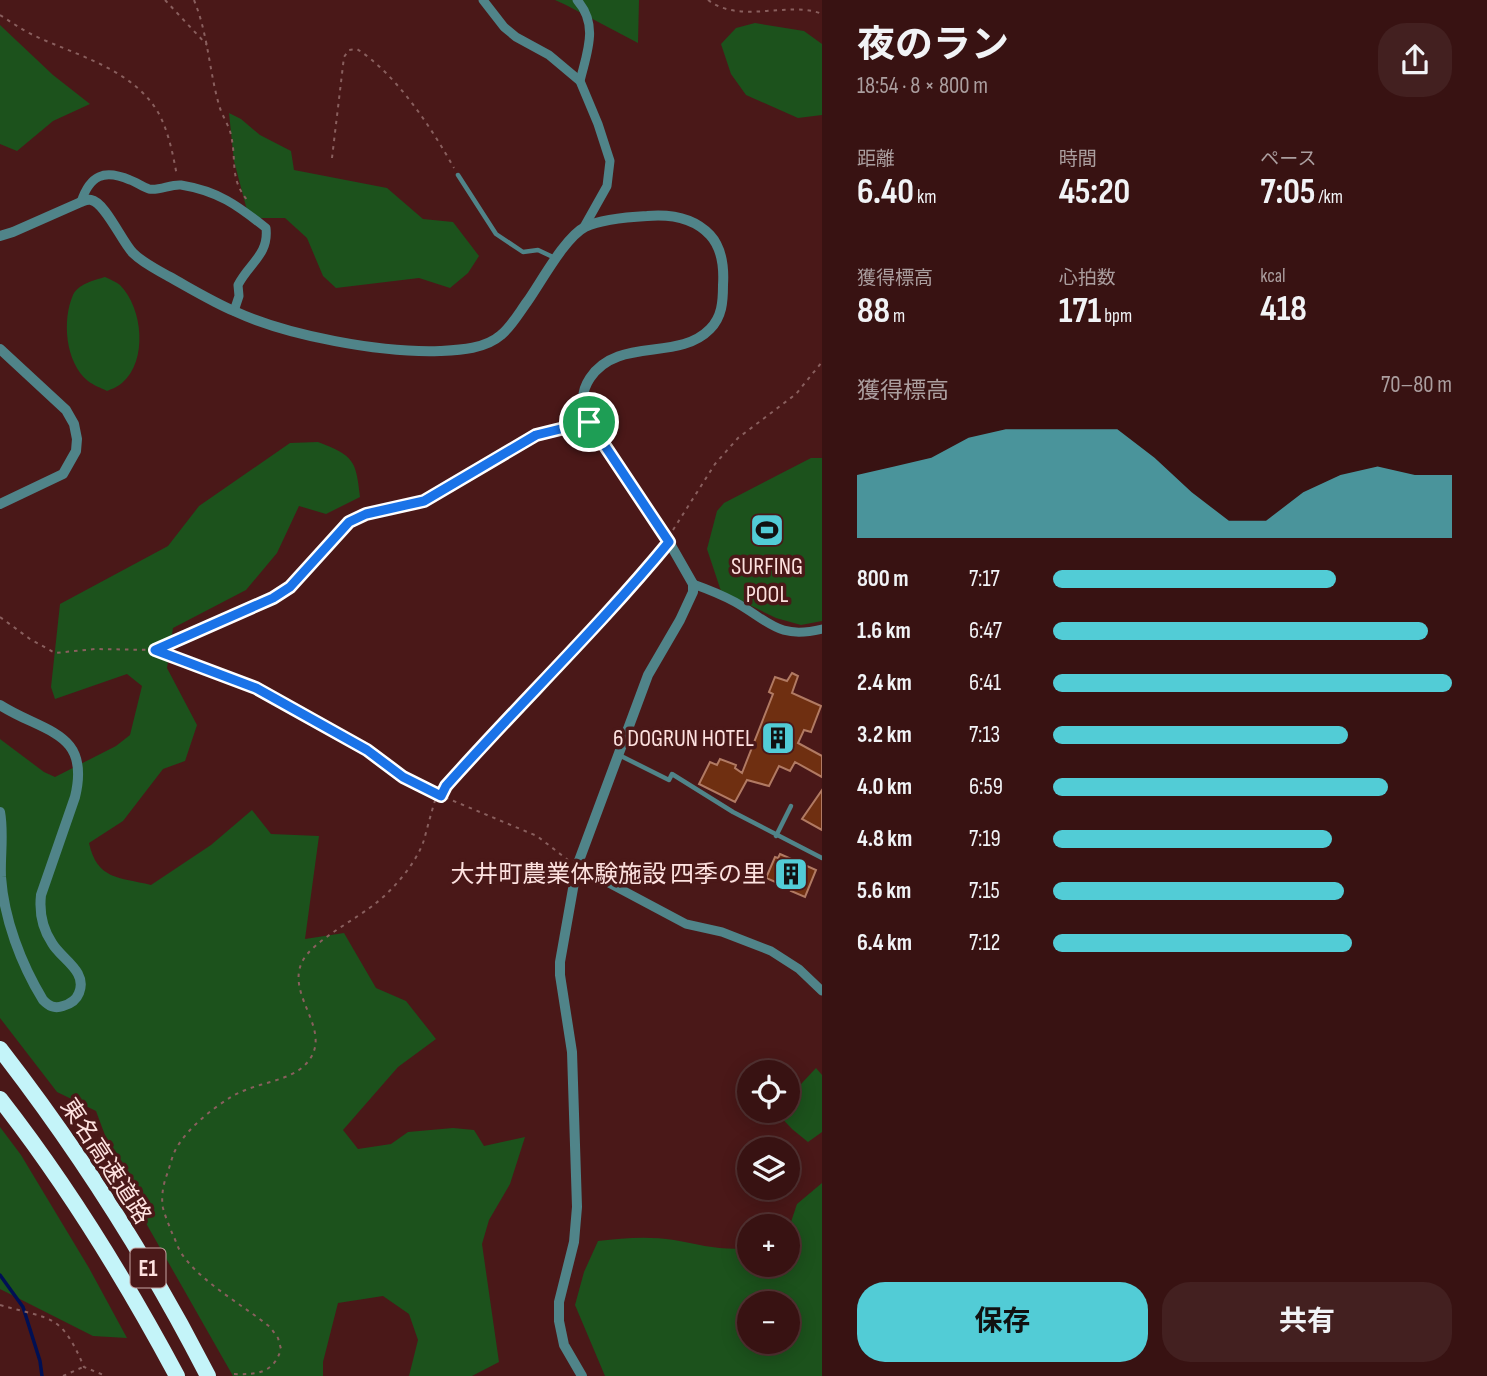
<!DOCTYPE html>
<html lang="ja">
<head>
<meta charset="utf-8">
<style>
	body { margin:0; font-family:"Sofia Sans Condensed","Noto Sans JP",sans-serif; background:#432020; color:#f1f3f6; height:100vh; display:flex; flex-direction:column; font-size:26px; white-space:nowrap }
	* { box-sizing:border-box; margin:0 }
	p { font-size:23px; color:#ab9e9f }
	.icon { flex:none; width:38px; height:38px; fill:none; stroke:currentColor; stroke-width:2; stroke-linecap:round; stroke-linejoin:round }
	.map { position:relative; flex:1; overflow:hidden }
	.details { display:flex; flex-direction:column; background:#381212; width:665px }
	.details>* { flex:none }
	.fabs { position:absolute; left:737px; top:1060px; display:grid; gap:14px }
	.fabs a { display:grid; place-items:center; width:63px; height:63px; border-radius:50%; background:#381212; box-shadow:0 4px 18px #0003,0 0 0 2px #523232; font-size:35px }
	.pin { position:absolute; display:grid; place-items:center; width:60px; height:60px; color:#fff; margin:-30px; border:4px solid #fff; border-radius:50%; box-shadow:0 2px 7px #0007 }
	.round { display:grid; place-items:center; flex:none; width:74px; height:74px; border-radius:28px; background:#432020 }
	.head { display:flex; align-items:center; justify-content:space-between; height:119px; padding:0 35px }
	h1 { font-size:38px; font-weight:700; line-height:52px }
	.metrics { display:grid; grid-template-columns:repeat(3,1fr); gap:10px; height:119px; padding:7px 35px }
	.metrics div { display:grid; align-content:center }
	.metrics b { font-size:35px; font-weight:700 }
	.metrics small { font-size:19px; font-weight:400 }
	.metrics p { font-size:19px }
	.chart { height:196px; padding:14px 35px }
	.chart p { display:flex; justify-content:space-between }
	.chart svg { width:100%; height:126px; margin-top:7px; fill:#52ccd6; opacity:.7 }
	.action { display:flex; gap:14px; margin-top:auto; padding:14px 35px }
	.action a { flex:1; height:80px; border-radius:28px; background:#52ccd6; color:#111; font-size:28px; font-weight:700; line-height:80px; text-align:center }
	.action a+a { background:#432020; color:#f1f3f6 }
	ul { padding:0 35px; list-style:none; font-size:23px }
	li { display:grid; grid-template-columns:112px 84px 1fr; align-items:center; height:52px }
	li i { height:18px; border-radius:9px; background:#52ccd6 }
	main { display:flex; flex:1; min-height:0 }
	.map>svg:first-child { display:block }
	.green { fill:#1c521c; fill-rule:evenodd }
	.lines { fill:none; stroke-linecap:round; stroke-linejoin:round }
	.stream { stroke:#001054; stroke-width:3.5 }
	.building { fill:#6f2f11; stroke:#b17a63; stroke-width:2 }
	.path { stroke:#895f5e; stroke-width:2; stroke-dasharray:3.5 5; stroke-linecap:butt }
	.service { stroke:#508489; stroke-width:4.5 }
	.minor { stroke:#508489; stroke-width:9 }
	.tertiary { stroke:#508489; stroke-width:10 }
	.motorway { stroke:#c4f4f9; stroke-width:16 }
	.route-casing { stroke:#fff; stroke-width:14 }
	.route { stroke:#1a73e8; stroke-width:9 }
	.labels { text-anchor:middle; stroke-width:7; stroke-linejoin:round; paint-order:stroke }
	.shield { fill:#4a1818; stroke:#c7a5a3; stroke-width:2 }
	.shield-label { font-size:23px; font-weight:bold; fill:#fde1df }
	.poi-label { font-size:24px; fill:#fde1df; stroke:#4a1818; text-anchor:end }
	.street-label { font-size:24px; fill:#fde1df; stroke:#4a1818 }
</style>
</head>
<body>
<main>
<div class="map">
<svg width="822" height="1376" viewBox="0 0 822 1376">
	<rect width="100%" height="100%" fill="#4a1818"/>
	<g class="green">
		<polygon points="555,0 639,0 638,43 566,5"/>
		<polygon points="755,23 804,31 822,44 822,115 798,118 746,95 731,74 721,44 736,28"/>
		<polygon points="0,25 53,75 90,104 53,121 17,151 0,144"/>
		<polygon points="229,113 241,119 260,135 291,151 294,170 387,188 423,219 453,222 479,256 468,273 450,288 419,278 336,288 323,276 307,238 285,218 249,218 234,161"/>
		<path d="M105,277C110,279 116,282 120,285C143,308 148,361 122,383C119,386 112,389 107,391C101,388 93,385 88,381C65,362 62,320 73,295C78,284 95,280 105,277Z"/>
		<path d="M318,442C354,456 356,460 360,497L326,514L299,506L277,553L246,590L173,628L167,668L197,725L185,761L163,769L123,821L89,843C97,880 119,877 151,885L211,845L252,810L271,834L319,836L305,939L344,933L376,988L406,1001L436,1039L398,1067L343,1130L358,1149L391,1144L408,1132L453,1128L474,1130L484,1146L525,1137L510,1184L489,1220L482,1244L499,1362L472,1376H409L418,1340L409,1314L383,1296L338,1303L323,1362V1376H233L122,1181L96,1111L57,1092L0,1018V739L44,772L55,777L116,746L130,735L142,686L127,674L55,699L51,687L60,604L168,546L199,506L290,443Z"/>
		<polygon points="811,458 822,458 822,621 801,625 776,618 721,591 707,549 717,511 724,503"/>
		<polygon points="816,1068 822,1075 822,1132 808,1142 792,1129 775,1111 788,1111 788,1098"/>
		<polygon points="0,1127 21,1155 89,1268 127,1338 93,1336 0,1289"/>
		<path d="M822,1183V1376H605L575,1305L584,1272L598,1241C624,1238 648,1236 674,1240C701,1245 722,1251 749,1248V1265H788V1231L797,1204ZM749,1304H788V1342H749Z"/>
	</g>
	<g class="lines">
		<polyline class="stream" points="0,1275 23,1307 40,1361 42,1376"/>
	</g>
	<g class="building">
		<polygon points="792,673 798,676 792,693 821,706 811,732 804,730 798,743 822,756 822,777 795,762 790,771 779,766 769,786 747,780 735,802 699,784 710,762 717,765 720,759 736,765 735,768 742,773 773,694 769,692 775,677 787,681"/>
		<polygon points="822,790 822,830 802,819"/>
		<polygon points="780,854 816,870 805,897 791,891 792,889 766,878 775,857 778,858"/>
	</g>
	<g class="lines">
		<g class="path">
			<polyline points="165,0 207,45"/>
			<path d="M194,0C208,34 209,70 219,105C222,116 229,125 231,135C237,162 229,179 248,201"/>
			<path d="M708,0C741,25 789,0 822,14"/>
			<path d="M0,15C11,22 21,29 33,35C75,55 134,69 159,114C169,133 173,155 177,176"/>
			<path d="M332,158L344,57L349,50L357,49C396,74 431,127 454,168"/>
			<polyline points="673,530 715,464 738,438 796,394 822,362"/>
			<polyline points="0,617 30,639 55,653 95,649 155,650 256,688 367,750 403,777 437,794 537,836 568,860"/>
			<polyline points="156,650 273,598 290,587 349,522 366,514 424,501 536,435 579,424"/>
			<path d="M442,795L446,787C516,708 593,634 660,552"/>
			<path d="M0,1305C52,1320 61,1313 84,1367L106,1376"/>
			<path d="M234,1374C257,1375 274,1373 281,1349L278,1338L270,1327C243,1305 204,1284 184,1257C178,1250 176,1240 172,1233C169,1225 165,1216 163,1208C161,1198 163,1186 166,1177C170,1167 172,1155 177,1147C189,1127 212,1109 231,1097C253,1083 287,1082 304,1066C338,1033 285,998 302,962C312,941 357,919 376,903C394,889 417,862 424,840C428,825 432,810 437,794"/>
			<polyline points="63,1376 83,1367"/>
		</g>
		<g class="service">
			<polyline points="458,175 496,234 523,252 538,250 555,258"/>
			<polyline points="619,755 669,780 672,774 733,812 822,858"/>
			<polyline points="776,836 791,806"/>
		</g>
		<g class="minor">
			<polyline points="483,0 504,27 516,37 549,55 580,81 598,124 610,161 607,186 584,227"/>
			<path d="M577,0C599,25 587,52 580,81"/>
			<path d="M81,202C90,175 104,169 130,180C136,182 143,187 149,189C159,191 171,184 181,185C218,191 237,205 266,228C269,255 249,263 238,285L239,296L234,311"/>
			<path d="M693,584C707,589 722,595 735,602C769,621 778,640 822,629"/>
			<polyline points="577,866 686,924 722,932 771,951 799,969 822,991"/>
		</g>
		<g class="tertiary">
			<path d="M0,236L13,232L81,202C83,201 89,199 91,200C105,202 122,242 133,253C143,263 156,269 168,276C190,288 211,301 234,311C288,336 381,353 440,351C460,350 485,349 501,335C511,327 519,313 527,302C540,284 565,237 585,227C602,219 628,217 647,216C670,214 694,218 710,235C722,248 724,269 723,285C723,302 722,317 710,329C678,362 618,336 590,378C580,393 582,405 589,422L669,542L693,584V592L680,620L648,675L577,866L560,962V975L572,1052L577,1207L574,1242L559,1302V1321L564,1345L582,1376"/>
			<polyline points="0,349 66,410 74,424 77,439 76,451 63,474 0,504"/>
			<path d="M0,705C44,733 91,731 75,797L41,895C39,913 42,928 52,943C61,959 88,971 79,993C76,1001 70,1004 63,1006C54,1009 49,1006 43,1000C21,964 4,919 1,877C0,856 4,833 0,812"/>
		</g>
		<g class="motorway">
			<path d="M0,1049C79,1151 149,1261 208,1376"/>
			<path d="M0,1099C67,1185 125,1279 177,1376"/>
		</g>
	</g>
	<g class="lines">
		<g class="route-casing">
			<path id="route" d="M589,422L669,542C599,627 519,704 446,786L441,796L403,777L367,750L256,688L155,650L273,598L290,587L349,522L366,514L424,501L536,435Z"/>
		</g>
		<use href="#route" class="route"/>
	</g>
	<defs>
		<g id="stadium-square" transform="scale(1.75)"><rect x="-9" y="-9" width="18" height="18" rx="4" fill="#52ccd6" stroke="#4a1818"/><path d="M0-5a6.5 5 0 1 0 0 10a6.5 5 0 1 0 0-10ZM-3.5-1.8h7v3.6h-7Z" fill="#111"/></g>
		<g id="building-square" transform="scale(1.75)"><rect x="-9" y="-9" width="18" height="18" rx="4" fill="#52ccd6" stroke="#4a1818"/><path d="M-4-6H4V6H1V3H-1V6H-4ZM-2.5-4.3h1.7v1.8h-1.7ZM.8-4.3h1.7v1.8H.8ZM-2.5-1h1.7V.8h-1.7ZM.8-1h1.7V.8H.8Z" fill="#111"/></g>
	</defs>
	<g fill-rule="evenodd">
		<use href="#stadium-square" x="767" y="530"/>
		<use href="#building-square" x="778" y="738"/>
		<use href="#building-square" x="791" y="874"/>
	</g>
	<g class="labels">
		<rect class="shield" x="130.5" y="1248.5" width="35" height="39" rx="5"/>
		<g class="shield-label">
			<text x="148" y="1276">E1</text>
		</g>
		<g class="poi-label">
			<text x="767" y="574" text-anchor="middle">SURFING<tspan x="767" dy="28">POOL</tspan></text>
			<text x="754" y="746">6 DOGRUN HOTEL</text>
			<text x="766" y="882">大井町農業体験施設 四季の里</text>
		</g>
		<g class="street-label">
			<text transform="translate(106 1161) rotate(57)" y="8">東名高速道路</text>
		</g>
	</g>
</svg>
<div class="fabs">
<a><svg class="icon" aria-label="locate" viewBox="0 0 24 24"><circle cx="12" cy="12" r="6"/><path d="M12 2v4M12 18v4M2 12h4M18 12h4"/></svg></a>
<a><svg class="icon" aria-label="layers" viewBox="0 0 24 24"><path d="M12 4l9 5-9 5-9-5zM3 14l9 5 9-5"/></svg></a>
<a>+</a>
<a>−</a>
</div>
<div class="pin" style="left:589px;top:422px;background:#1e9e55"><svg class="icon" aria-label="arrive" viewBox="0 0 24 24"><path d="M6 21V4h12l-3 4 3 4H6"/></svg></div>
</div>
<section class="details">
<div class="head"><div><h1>夜のラン</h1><p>18:54 · 8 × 800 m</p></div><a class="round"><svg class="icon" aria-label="share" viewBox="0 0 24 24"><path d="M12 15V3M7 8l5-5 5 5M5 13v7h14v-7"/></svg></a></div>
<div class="metrics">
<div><p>距離</p><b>6.40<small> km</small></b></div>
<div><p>時間</p><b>45:20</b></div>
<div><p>ペース</p><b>7:05<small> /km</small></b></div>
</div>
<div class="metrics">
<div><p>獲得標高</p><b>88<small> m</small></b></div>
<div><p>心拍数</p><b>171<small> bpm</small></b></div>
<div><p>kcal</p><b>418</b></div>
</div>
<div class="chart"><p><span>獲得標高</span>70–80 m</p>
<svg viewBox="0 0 160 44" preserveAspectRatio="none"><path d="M0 44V22L10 19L20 16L30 9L40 6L50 6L60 6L70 6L80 16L90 28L100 38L110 38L120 28L130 22L140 19L150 22L160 22V44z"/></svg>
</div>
<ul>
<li><b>800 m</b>7:17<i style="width:71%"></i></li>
<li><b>1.6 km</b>6:47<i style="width:94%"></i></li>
<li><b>2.4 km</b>6:41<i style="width:100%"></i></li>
<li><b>3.2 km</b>7:13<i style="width:74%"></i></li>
<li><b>4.0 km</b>6:59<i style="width:84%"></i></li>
<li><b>4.8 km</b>7:19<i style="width:70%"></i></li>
<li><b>5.6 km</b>7:15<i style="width:73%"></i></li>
<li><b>6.4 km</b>7:12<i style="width:75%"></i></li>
</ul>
<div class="action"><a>保存</a><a>共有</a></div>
</section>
</main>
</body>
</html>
